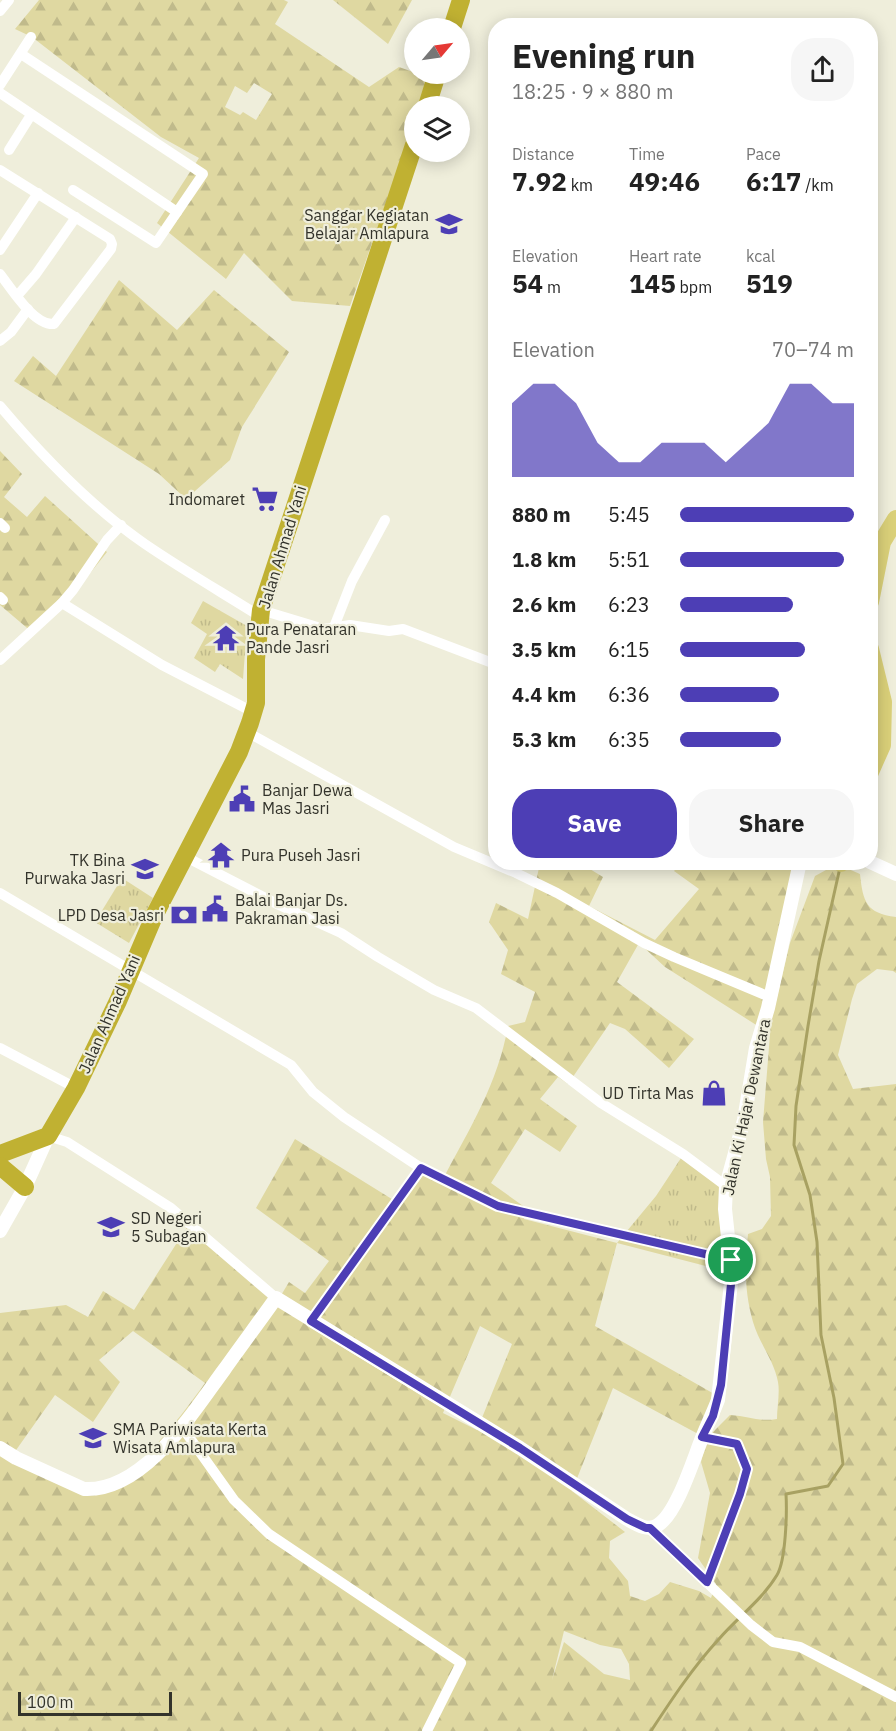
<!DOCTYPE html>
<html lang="en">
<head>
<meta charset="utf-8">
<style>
	body { margin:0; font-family:"IBM Plex Sans",sans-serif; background:#f6f6f6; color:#222; height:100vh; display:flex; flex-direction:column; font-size:22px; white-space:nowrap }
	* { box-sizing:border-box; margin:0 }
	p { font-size:20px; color:#767676 }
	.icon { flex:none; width:33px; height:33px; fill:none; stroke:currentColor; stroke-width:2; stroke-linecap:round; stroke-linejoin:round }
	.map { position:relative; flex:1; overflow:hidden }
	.details { position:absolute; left:488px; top:18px; width:390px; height:852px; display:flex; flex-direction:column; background:#fff; border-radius:24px; box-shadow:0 3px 15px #0003 }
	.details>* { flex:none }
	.needle { width:39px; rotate:61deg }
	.fabs { position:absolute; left:404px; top:18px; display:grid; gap:12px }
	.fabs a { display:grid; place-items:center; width:66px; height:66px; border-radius:50%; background:#fff; box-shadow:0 3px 15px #0003; font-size:30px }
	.scale { position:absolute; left:18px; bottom:15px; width:154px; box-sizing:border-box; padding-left:6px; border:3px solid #33332b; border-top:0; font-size:16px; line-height:21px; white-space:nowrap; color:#33332b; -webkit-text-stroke:4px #efeedb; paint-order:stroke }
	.pin { position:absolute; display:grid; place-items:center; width:51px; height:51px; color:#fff; margin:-26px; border:3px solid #fff; border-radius:50%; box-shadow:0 2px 6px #0007 }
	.round { display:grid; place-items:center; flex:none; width:63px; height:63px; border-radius:24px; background:#f6f6f6 }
	.head { display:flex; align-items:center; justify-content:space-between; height:102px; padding:0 24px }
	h1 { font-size:33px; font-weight:800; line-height:45px }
	.stats { display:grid; grid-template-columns:repeat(3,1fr); gap:9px; height:102px; padding:6px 24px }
	.stats div { display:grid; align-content:center }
	.stats b { font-size:26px; font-weight:800 }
	.stats small { font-size:16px; font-weight:400 }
	.stats p { font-size:16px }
	.chart { height:168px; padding:12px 24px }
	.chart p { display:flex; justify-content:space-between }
	.chart svg { width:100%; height:108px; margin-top:6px; fill:#4d3eb5; opacity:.7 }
	.cta { display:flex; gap:12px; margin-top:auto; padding:12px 24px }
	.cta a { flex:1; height:69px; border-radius:24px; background:#4d3eb5; color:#fff; font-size:24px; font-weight:800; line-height:69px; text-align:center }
	.cta a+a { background:#f6f6f6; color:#222 }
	ul { padding:0 24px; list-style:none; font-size:20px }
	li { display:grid; grid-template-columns:96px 72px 1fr; align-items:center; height:45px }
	li i { height:15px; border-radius:8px; background:#4d3eb5 }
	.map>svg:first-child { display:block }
	.grass { fill:url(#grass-tufts) }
	.forest { fill:url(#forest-firs); fill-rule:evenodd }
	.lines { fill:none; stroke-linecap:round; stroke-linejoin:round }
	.stream { stroke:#a8a162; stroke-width:3 }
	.river { stroke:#dad079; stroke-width:18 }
	.street { stroke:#fff; stroke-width:10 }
	.secondary { stroke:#fff; stroke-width:14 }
	.highway { stroke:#c0b132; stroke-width:18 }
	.route-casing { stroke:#fff; stroke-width:12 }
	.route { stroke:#4d3eb5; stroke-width:8 }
	.labels { text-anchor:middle; stroke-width:4.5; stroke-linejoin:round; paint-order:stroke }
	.poi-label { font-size:16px; fill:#33332b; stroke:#efeedb; text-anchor:start }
	.street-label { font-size:16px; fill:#33332b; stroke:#efeedb }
</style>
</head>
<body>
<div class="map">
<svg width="896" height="1731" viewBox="0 0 896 1731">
	<defs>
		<pattern id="grass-tufts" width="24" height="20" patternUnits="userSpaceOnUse" patternTransform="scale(1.5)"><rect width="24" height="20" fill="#dfd8a1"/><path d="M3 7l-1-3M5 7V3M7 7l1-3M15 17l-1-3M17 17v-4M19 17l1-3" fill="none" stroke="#c0ba8b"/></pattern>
		<pattern id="forest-firs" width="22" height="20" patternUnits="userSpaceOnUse" patternTransform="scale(1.5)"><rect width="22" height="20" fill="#dfd8a1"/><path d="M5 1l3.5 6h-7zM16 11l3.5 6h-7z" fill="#c0ba8b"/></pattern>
	</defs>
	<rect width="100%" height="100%" fill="#efeedb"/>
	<g class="grass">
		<polygon points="203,601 247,626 243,679 220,664 215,672 194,658 207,634 191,623"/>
		<polygon points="122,878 153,898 129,943 95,922"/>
		<polygon points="683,1155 725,1184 725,1271 617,1243 656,1196"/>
	</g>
	<g class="forest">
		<path d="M39,0H284L288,2L275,24L369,87L399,67L430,78L420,106H414V123L350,306L292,301L244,253L226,279L157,223L199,158L161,137L32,37L15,29ZM254,83L272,94L256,120L243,112L240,115L225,107L235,86L247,93Z"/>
		<polygon points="333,0 412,0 388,44"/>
		<polygon points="119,280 177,330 214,290 289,352 242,427 230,460 186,499 159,474 14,381 33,356 56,376"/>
		<polygon points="0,451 22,474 4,497 27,517 45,496 107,552 76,591 33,633 0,605"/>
		<path d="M540,863H580L603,877L589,906L655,940L699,889L674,871L681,863H799L761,1028L665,967L639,943L617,982L694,1039L669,1068L625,1029L610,1023L568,1084L558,1077L540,1099L577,1126L560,1152L525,1129L491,1183L526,1208L524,1219L617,1243L595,1326L716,1395L700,1435L613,1388L572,1491L625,1532L610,1541L609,1558L628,1581L630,1596L645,1601L659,1594L670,1582L699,1591L711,1598L716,1584L698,1558L710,1493L701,1462L705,1447L713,1432L730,1415C749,1416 758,1422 777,1419C777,1407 780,1393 778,1382C774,1360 759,1343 753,1322C744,1290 745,1266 748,1234L762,1229L771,1216L770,1177L766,1159L763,1122L771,1022L790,943L815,876L837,864L860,874C863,902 866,913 896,917V973L893,971L877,969L857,984L852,999L838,1055L853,1089L896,1084V1731H0V1313L66,1305L88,1317L103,1291L134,1310L187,1227L277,1302L289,1282L305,1293L329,1261L256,1208L295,1139L395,1201L417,1162L443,1179C470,1128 498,1083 508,1026L525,1022L535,992L501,974L508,950L489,922L496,903L528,919ZM480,1326L512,1344L477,1430L443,1413ZM133,1331L205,1383C184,1412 128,1490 89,1489C80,1488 27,1459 14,1453L55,1395L93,1422L120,1382L99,1360ZM564,1631L600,1645L621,1649L629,1664L630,1680L604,1674L564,1642L552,1680Z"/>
	</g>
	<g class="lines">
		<path class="stream" d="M651,1731C672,1699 693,1667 719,1639C738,1617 762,1600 777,1575C786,1560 787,1512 786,1494L828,1486L843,1464L834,1398L821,1335L817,1242L810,1195L794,1145L796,1106L808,1026L819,961L841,863"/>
		<g class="river">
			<polyline points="870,602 882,542 896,519"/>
			<polyline points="870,649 883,702 882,745 870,772"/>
			<polyline points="841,863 841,862"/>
		</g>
		<g class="street">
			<polyline points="0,11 9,0"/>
			<polyline points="21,54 203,174 156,243 73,190"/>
			<polyline points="0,85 31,37"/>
			<polyline points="0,93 177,212"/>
			<polyline points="9,150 31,115"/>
			<path d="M0,170L110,239L112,244L111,249L54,324C34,326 11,288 0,274"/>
			<polyline points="0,250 38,193"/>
			<polyline points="17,296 36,274 76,217"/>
			<polyline points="0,341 11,332 28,309"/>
			<path d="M0,406C43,457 90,506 145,544C183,570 223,593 261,617"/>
			<polyline points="0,523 5,528"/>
			<polyline points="0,597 3,600"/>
			<polyline points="62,603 162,665 253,712"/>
			<polyline points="261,610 324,629 350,625 389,631 403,629 495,664"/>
			<polyline points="334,627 352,581 385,520"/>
			<polyline points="0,660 62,603 73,590 107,540 121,525"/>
			<polyline points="247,732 454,847 516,873 557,893 644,943 674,957 770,997"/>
			<polyline points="184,856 279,905 341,933 378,957 434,990 476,1008 601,1103 683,1154 726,1186"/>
			<polyline points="0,893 291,1065 313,1092 344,1117 421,1168 498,1206 731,1260"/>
			<polyline points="0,1048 76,1088"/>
			<polyline points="48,1136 67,1142 171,1208 276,1298"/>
			<polyline points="311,1321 421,1168"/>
			<polyline points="182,1427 234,1500 269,1534 461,1663 427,1731"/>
			<polyline points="702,1437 737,1444 747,1469 740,1494 707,1582"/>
			<polyline points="650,1528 751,1625 773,1642 800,1647 896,1697"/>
		</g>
		<g class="secondary">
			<polyline points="870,862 896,874"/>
			<polyline points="0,1231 25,1187 48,1136"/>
			<path d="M0,1448L16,1458L84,1489C144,1492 193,1412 224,1370C241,1346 259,1322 276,1298L520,1448L627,1519C636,1524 648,1532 658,1525C677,1513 693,1460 702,1438C707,1425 713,1413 718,1400L732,1274L725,1209L726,1186L744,1120L756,1048L768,1008L800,862"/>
		</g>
		<g class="highway">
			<polyline points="452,28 461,0"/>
			<polyline points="427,106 437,74"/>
			<polyline points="0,1154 48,1136 76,1088 118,1001 155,914 239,752 250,723 256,703 256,659 261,610 414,145"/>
			<polyline points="0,1166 25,1187"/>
		</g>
	</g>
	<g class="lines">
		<g class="route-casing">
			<polygon id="route" points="421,1168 498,1206 731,1260 732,1274 721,1385 713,1416 702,1437 737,1444 747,1469 740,1494 707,1582 650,1528 646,1528 627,1519 520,1448 311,1321"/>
		</g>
		<use href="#route" class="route"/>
	</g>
	<defs>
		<g id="school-bare" transform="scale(2.07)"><path d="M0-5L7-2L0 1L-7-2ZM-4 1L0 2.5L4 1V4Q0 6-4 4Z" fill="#4d3eb5" stroke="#efeedb" stroke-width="2.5" paint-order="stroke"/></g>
		<g id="supermarket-bare" transform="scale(2.07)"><path d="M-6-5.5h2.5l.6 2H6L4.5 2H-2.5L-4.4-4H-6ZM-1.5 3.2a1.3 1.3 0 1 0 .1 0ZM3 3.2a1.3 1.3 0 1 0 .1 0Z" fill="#4d3eb5" stroke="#efeedb" stroke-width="2.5" paint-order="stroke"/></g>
		<g id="temple-bare" transform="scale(2.07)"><path d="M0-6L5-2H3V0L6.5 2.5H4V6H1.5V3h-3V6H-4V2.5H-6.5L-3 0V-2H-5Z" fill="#4d3eb5" stroke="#efeedb" stroke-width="2.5" paint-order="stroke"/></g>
		<g id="civic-bare" transform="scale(2.07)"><path d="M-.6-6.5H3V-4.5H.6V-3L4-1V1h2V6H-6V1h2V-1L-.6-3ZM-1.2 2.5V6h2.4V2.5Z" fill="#4d3eb5" stroke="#efeedb" stroke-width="2.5" paint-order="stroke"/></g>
		<g id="bank-bare" transform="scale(2.07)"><path d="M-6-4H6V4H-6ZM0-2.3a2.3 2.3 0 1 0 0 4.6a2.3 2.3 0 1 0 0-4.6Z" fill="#4d3eb5" stroke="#efeedb" stroke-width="2.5" paint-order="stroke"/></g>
		<g id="shop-bare" transform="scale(2.07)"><path d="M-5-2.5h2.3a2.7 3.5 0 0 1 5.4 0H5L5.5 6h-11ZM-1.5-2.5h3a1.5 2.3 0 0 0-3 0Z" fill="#4d3eb5" stroke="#efeedb" stroke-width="2.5" paint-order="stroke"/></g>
	</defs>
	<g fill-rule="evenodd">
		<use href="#school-bare" x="449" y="224"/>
		<use href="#supermarket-bare" x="265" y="499"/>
		<use href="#temple-bare" x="226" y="638"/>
		<use href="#civic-bare" x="242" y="799"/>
		<use href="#temple-bare" x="221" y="855"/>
		<use href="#school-bare" x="145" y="869"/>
		<use href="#civic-bare" x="215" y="909"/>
		<use href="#bank-bare" x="184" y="915"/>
		<use href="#shop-bare" x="714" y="1093"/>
		<use href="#school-bare" x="111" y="1227"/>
		<use href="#school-bare" x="93" y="1438"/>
	</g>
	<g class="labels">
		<g class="poi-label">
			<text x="429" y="221" text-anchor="end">Sanggar Kegiatan<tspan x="429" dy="18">Belajar Amlapura</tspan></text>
			<text x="245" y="505" text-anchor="end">Indomaret</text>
			<text x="246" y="635">Pura Penataran<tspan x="246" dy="18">Pande Jasri</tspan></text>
			<text x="262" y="796">Banjar Dewa<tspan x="262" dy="18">Mas Jasri</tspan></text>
			<text x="241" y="861">Pura Puseh Jasri</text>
			<text x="125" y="866" text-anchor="end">TK Bina<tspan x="125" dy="18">Purwaka Jasri</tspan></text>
			<text x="235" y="906">Balai Banjar Ds.<tspan x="235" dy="18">Pakraman Jasi</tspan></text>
			<text x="164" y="921" text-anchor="end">LPD Desa Jasri</text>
			<text x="694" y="1099" text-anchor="end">UD Tirta Mas</text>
			<text x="131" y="1224">SD Negeri<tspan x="131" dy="18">5 Subagan</tspan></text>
			<text x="113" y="1435">SMA Pariwisata Kerta<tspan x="113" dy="18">Wisata Amlapura</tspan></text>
		</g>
		<g class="street-label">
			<text transform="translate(282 547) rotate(-73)" y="6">Jalan Ahmad Yani</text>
			<text transform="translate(109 1014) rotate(-66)" y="6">Jalan Ahmad Yani</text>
			<text transform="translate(746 1107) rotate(-78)" y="6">Jalan Ki Hajar Dewantara</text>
		</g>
	</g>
</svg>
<div class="fabs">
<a><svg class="needle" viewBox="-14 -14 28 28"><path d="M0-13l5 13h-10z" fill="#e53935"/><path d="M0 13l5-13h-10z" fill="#767676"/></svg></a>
<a><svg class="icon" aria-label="layers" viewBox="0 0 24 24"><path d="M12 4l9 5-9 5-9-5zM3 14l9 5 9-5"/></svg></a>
</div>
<div class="scale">100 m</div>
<div class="pin" style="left:731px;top:1260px;background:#1e9e55"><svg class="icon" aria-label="arrive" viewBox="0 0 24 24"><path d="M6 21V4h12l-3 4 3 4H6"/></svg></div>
<section class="details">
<div class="head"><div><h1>Evening run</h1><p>18:25 · 9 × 880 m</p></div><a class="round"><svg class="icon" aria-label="share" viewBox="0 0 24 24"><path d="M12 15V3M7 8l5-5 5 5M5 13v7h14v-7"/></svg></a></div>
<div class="stats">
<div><p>Distance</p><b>7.92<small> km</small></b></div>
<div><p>Time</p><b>49:46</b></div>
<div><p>Pace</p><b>6:17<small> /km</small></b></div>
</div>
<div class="stats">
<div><p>Elevation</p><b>54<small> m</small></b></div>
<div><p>Heart rate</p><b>145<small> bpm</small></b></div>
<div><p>kcal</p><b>519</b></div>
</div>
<div class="chart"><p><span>Elevation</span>70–74 m</p>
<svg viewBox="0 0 160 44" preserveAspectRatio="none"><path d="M0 44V14L10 6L20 6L30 14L40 30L50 38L60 38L70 30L80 30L90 30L100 38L110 30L120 22L130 6L140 6L150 14L160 14V44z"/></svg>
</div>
<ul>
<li><b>880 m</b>5:45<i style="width:100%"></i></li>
<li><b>1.8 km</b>5:51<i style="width:94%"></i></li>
<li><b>2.6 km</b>6:23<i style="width:65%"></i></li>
<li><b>3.5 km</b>6:15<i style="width:72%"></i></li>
<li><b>4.4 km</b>6:36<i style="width:57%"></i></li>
<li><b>5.3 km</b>6:35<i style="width:58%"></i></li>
</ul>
<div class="cta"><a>Save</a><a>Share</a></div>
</section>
</div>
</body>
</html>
